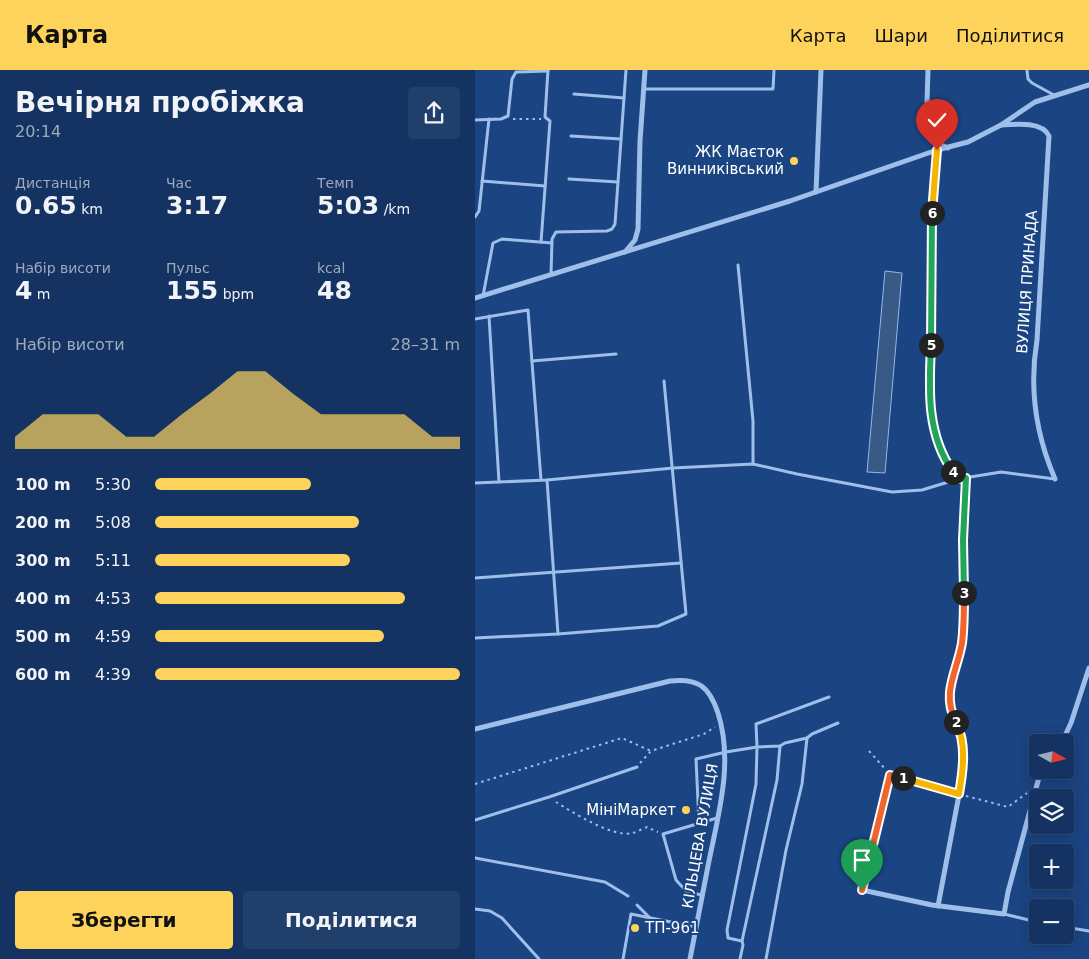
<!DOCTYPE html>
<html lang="uk">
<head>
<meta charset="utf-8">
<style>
	body { margin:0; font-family:"DejaVu Sans",sans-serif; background:#213f6b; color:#f1f3f6; height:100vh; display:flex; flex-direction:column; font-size:19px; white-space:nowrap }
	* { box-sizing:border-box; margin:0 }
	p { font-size:16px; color:#9daabe }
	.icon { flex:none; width:28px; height:28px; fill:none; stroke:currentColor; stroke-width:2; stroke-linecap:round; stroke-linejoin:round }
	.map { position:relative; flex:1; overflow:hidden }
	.drawer { display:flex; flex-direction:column; background:#143362; width:475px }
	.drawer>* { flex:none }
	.needle { width:32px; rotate:98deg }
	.buttons { position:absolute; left:554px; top:664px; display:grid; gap:10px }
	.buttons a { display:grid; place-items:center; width:45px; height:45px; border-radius:5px; background:#143362; box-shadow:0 2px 12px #0003,0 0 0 1px #334e77; font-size:25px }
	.pin { position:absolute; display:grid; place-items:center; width:42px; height:42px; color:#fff; margin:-51px -21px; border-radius:50% 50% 50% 0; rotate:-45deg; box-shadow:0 0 5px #0007 }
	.pin .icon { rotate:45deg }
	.km { position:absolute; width:25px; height:25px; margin:-12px; border-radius:50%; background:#222; color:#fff; font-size:14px; line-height:25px; text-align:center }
	.round { display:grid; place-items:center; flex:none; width:52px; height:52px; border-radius:5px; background:#213f6b }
	.headline { display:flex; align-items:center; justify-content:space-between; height:85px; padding:0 15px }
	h1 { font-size:28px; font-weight:700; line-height:38px }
	.metrics { display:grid; grid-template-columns:repeat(3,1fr); gap:8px; height:85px; padding:5px 15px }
	.metrics div { display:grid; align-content:center }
	.metrics b { font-size:25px; font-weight:700 }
	.metrics small { font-size:14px; font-weight:400 }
	.metrics p { font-size:14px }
	.chart { height:140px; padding:10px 15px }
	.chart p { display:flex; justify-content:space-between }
	.chart svg { width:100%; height:90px; margin-top:5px; fill:#fdd35b; opacity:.7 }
	.cta { display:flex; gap:10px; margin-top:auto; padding:10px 15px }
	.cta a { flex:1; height:58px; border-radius:5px; background:#fdd35b; color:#111; font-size:20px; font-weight:700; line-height:58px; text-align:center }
	.cta a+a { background:#213f6b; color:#f1f3f6 }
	ul { padding:0 15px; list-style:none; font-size:16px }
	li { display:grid; grid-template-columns:80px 60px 1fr; align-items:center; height:38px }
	li i { height:12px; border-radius:6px; background:#fdd35b }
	header { display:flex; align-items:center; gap:30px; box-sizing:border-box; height:70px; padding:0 25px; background:#fdd35b; color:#111 }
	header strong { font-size:24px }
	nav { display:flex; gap:28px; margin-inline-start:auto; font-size:18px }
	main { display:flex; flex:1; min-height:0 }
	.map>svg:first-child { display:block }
	.water { fill:#395987; stroke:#92b9ed }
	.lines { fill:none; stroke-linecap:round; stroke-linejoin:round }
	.path { stroke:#9fbfeb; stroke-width:2; stroke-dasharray:2.5 4; stroke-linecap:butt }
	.lane { stroke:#9fbfeb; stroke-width:3 }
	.street { stroke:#9fbfeb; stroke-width:5 }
	.split-1-casing { stroke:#fff; stroke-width:10 }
	.split-2-casing { stroke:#fff; stroke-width:10 }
	.split-3-casing { stroke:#fff; stroke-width:10 }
	.split-4-casing { stroke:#fff; stroke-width:10 }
	.split-5-casing { stroke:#fff; stroke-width:10 }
	.split-6-casing { stroke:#fff; stroke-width:10 }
	.split-7-casing { stroke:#fff; stroke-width:10 }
	.split-1 { stroke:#f0652b; stroke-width:6 }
	.split-2 { stroke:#f5b400; stroke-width:6 }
	.split-3 { stroke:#f0652b; stroke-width:6 }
	.split-4 { stroke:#22a559; stroke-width:6 }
	.split-5 { stroke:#22a559; stroke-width:6 }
	.split-6 { stroke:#22a559; stroke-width:6 }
	.split-7 { stroke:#f5b400; stroke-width:6 }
	.poi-dot { fill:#fdd35b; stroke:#1a4482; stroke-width:2 }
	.labels { text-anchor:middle; stroke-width:4; stroke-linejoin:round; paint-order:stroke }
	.poi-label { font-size:15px; fill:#fff; stroke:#1a4482; text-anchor:end }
	.street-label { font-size:15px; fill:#fff; stroke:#1a4482 }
</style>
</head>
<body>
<header>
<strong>Карта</strong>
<nav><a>Карта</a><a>Шари</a><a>Поділитися</a></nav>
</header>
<main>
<section class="drawer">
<div class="headline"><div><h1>Вечірня пробіжка</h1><p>20:14</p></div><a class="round"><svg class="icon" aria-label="share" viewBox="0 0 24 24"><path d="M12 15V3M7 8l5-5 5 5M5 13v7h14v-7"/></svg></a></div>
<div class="metrics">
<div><p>Дистанція</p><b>0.65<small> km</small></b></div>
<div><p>Час</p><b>3:17</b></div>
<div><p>Темп</p><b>5:03<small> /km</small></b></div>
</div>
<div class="metrics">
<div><p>Набір висоти</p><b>4<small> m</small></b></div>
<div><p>Пульс</p><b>155<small> bpm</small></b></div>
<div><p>kcal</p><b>48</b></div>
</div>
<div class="chart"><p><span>Набір висоти</span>28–31 m</p>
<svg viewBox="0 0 160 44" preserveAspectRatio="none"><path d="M0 44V38L10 27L20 27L30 27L40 38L50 38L60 27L70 17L80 6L90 6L100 17L110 27L120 27L130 27L140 27L150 38L160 38V44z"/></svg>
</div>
<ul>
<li><b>100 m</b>5:30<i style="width:51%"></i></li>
<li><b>200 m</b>5:08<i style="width:67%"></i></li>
<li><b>300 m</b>5:11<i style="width:64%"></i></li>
<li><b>400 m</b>4:53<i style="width:82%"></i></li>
<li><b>500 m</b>4:59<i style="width:75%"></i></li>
<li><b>600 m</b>4:39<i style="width:100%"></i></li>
</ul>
<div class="cta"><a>Зберегти</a><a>Поділитися</a></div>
</section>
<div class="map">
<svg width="614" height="889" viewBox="0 0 614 889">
	<rect width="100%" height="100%" fill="#1a4482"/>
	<polygon class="water" points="410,201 427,203 410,403 392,402"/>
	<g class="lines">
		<g class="path">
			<polyline points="38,49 66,49"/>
			<polyline points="394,681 411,700"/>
			<polyline points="165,693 176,681 229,664 240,657"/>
			<polyline points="421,706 479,723"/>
			<polyline points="0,714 147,668 176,681"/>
			<polyline points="491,726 533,737 552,723"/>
			<path d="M81,732C97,742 138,768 157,763C162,762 167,759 172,757L183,762"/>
		</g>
		<g class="lane">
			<polyline points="552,0 553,9 557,13 579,25"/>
			<polyline points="169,19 298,19 299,0"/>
			<polyline points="99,24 149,28"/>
			<polyline points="0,50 26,49 33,46 37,9 41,2 73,1"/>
			<polyline points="96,66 146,69"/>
			<polyline points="94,109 143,112"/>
			<polyline points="7,111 70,116"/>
			<polyline points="0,147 4,141 14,49"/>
			<polyline points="66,172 75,51 70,47 73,0"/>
			<polyline points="263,195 278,351 278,394"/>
			<polyline points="76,205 77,169 81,162 132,161 137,159 140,154 151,0"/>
			<polyline points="8,226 18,173 27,169 77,173"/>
			<polyline points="14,246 24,412"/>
			<polyline points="0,249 53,240 66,410"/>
			<polyline points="57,291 141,284"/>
			<polyline points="72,410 83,564"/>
			<polyline points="0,413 72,410 198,398 278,394 322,404 417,422 447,420 483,409 526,402 580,409"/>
			<polyline points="0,508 206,493"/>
			<polyline points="0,568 83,564 183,556 211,544 189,311"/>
			<polyline points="474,634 475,617 486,575 489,555 488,470 491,408"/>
			<polyline points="0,750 74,727 162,697"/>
			<polyline points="224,753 221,689 251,682 282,677 305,676 310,673 332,668"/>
			<polyline points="0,788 130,812 153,826"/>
			<polyline points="227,825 212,822 201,810 188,764 242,748"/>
			<polyline points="162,835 174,847"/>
			<polyline points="0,839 15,841 27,848 64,889"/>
			<polyline points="529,844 562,852"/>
			<polyline points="590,857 614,861"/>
			<polyline points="267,871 253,868 252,860 281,714 282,677 281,654 354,627"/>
			<polyline points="148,889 156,844 221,857"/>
			<polyline points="265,889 268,875 267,871 302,710 305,676"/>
			<polyline points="291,889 311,780 327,714 332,668 337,664 363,653"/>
		</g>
		<g class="street">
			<polyline points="453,0 451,65 457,71 473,78"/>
			<path d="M526,55C541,54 567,51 574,66L562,270C554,318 561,365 580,409"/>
			<polyline points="462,80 457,129 457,243 454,325 456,348 462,370 474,395 483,409"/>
			<polyline points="341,122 346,0"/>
			<polyline points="150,182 160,170 163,159 165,71 170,0"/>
			<polyline points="0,228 315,131 462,80 493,72 526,55 560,32 614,15"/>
			<path d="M0,659L195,611C223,608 234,616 243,643C259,693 243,745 233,796C227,827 221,858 215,889"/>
			<polyline points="587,672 596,653 614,598"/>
			<polyline points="415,705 387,820 457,835 529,844 533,822 566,700"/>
			<polyline points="463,836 487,709 488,672 474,634"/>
		</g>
	</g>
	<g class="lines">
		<g class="split-1-casing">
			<polyline id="split-1" points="387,820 415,705 428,708"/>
		</g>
		<g class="split-2-casing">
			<path id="split-2" d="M428,708L484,724C488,701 492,674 481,652"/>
		</g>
		<g class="split-3-casing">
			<path id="split-3" d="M481,652C466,623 482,602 487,573C489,557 489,540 489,523"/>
		</g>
		<g class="split-4-casing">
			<polyline id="split-4" points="478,402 483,409 491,408 488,470 489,523"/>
		</g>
		<g class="split-5-casing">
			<path id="split-5" d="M456,275C454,318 451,364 478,402"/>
		</g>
		<g class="split-6-casing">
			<polyline id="split-6" points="456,275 457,143"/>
		</g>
		<g class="split-7-casing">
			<polyline id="split-7" points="457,143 462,80"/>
		</g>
		<use href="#split-1" class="split-1"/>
		<use href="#split-2" class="split-2"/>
		<use href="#split-3" class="split-3"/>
		<use href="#split-4" class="split-4"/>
		<use href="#split-5" class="split-5"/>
		<use href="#split-6" class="split-6"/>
		<use href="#split-7" class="split-7"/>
	</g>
	<g class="poi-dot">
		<circle cx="319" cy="91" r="5"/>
		<circle cx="211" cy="740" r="5"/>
		<circle cx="160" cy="858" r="5"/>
	</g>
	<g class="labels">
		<g class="poi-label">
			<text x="309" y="87">ЖК Маєток<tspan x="309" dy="17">Винниківський</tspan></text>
			<text x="201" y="745">МініМаркет</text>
			<text x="170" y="863" text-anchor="start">ТП-961</text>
		</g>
		<g class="street-label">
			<text transform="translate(552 212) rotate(-86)" y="5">ВУЛИЦЯ ПРИНАДА</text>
			<text transform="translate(225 766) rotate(-80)" y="5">КІЛЬЦЕВА ВУЛИЦЯ</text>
		</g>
	</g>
</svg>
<div class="buttons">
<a><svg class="needle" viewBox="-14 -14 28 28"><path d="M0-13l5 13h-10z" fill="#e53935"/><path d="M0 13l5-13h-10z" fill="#9daabe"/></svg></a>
<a><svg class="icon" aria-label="layers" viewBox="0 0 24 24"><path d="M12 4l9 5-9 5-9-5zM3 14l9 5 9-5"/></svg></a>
<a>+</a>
<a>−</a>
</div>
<div class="pin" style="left:387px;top:820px;background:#1e9e55"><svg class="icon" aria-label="arrive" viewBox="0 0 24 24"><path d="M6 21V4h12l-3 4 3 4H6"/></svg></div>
<div class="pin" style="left:462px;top:80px;background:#d93025"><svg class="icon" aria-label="check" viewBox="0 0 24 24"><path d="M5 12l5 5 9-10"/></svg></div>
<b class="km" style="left:428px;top:708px">1</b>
<b class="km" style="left:481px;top:652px">2</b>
<b class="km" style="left:489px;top:523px">3</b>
<b class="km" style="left:478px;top:402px">4</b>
<b class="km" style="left:456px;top:275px">5</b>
<b class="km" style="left:457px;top:143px">6</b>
</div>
</main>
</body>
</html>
